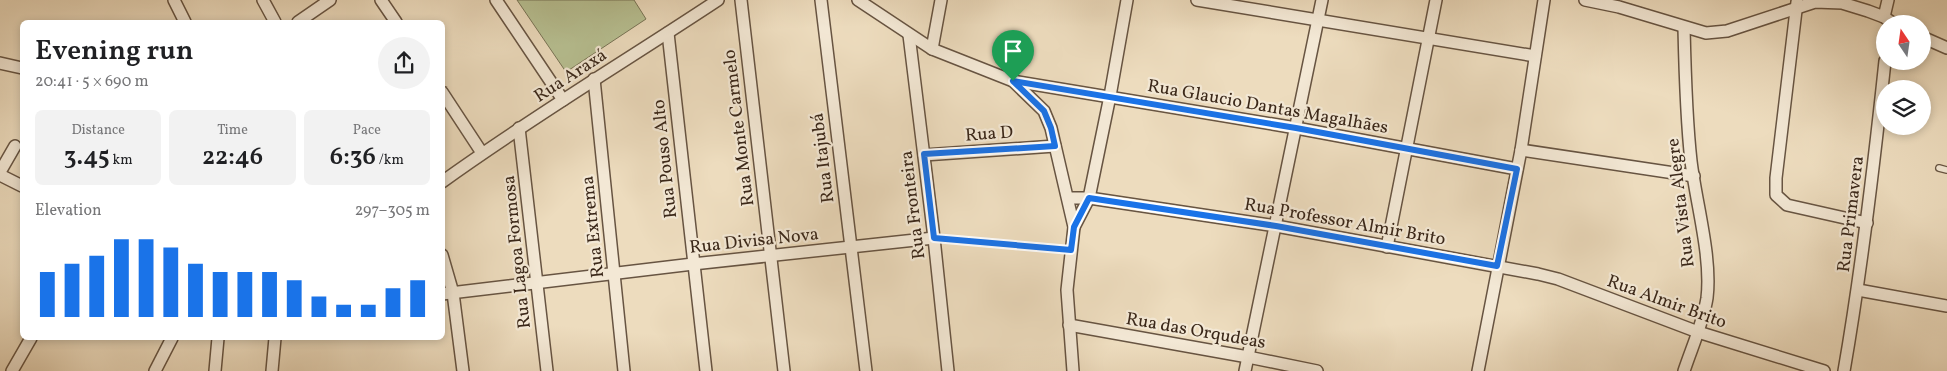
<!DOCTYPE html>
<html lang="en">
<head>
<meta charset="utf-8">
<style>
	body { margin:0; font-family:Vollkorn,serif; background:#f2f2f2; color:#202124; height:100vh; display:flex; flex-direction:column; font-size:19px; white-space:nowrap }
	* { box-sizing:border-box; margin:0 }
	p { font-size:16px; color:#757577 }
	.icon { flex:none; width:28px; height:28px; fill:none; stroke:currentColor; stroke-width:2; stroke-linecap:round; stroke-linejoin:round }
	.map { position:relative; flex:1; overflow:hidden }
	.details { position:absolute; left:20px; top:20px; width:425px; height:320px; display:flex; flex-direction:column; background:#fff; border-radius:8px; box-shadow:0 2px 8px #0003 }
	.details>* { flex:none }
	.needle { width:32px; rotate:347deg }
	.tools { position:absolute; left:1876px; top:15px; display:grid; gap:10px }
	.tools a { display:grid; place-items:center; width:55px; height:55px; border-radius:50%; background:#fff; box-shadow:0 2px 8px #0003; font-size:25px }
	.pin { position:absolute; display:grid; place-items:center; width:42px; height:42px; color:#fff; margin:-51px -21px; border-radius:50% 50% 50% 0; rotate:-45deg; box-shadow:0 0 5px #0007 }
	.pin .icon { rotate:45deg }
	.round { display:grid; place-items:center; flex:none; width:52px; height:52px; border-radius:26px; background:#f2f2f2 }
	.headline { display:flex; align-items:center; justify-content:space-between; height:85px; padding:0 15px }
	h1 { font-size:28px; font-weight:600; line-height:38px }
	.stats { display:grid; grid-template-columns:repeat(3,1fr); gap:8px; height:85px; padding:5px 15px }
	.stats div { display:grid; align-content:center; border-radius:8px; background:#f2f2f2; text-align:center }
	.stats b { font-size:25px; font-weight:600 }
	.stats small { font-size:14px; font-weight:400 }
	.stats p { font-size:14px }
	.chart { height:140px; padding:10px 15px }
	.chart p { display:flex; justify-content:space-between }
	.chart svg { width:100%; height:90px; margin-top:5px; stroke:#1a73e8; stroke-width:6 }
	.map>svg:first-child { display:block }
	.green { fill:#b7c092; stroke:#787456 }
	.lines { fill:none; stroke-linecap:round; stroke-linejoin:round }
	.lane-casing { stroke:#675442; stroke-width:8 }
	.street-casing { stroke:#675442; stroke-width:14 }
	.path { stroke:#3a2719; stroke-width:2.5; stroke-dasharray:1 2.5; stroke-linecap:butt }
	.lane { stroke:#f3e8d5; stroke-width:5.5 }
	.street { stroke:#f3e8d5; stroke-width:11 }
	.route-casing { stroke:#fff; stroke-width:10 }
	.route { stroke:#1a73e8; stroke-width:6 }
	.labels { text-anchor:middle; stroke-width:4.5; stroke-linejoin:round; paint-order:stroke }
	.street-label { font-size:18px; fill:#3a2719; stroke:#f3e8d5 }
</style>
</head>
<body>
<div class="map">
<svg width="1947" height="371" viewBox="0 0 1947 371">
	<rect width="100%" height="100%" fill="#eddcbe"/>
	<filter id="stains"><feTurbulence type="fractalNoise" baseFrequency=".004" numOctaves="4"/><feColorMatrix values="0 0 0 0 .2 0 0 0 0 .09 0 0 0 0 .02 0 0 0 .5 -.17"/></filter>
	<radialGradient id="worn" r=".72"><stop offset=".6" stop-color="#630" stop-opacity="0"/><stop offset="1" stop-color="#630" stop-opacity=".3"/></radialGradient>
	<polygon class="green" points="517,0 634,0 646,19 566,72"/>
	<g class="lines">
		<g class="lane-casing">
			<polyline id="lane" points="1939,168 1947,170"/>
		</g>
		<g class="street-casing">
			<g id="street">
				<polyline points="174,0 185,22"/>
				<polyline points="263,0 275,22"/>
				<polyline points="381,0 396,22"/>
				<polyline points="496,0 563,100"/>
				<polyline points="741,0 784,371"/>
				<polyline points="821,0 866,371"/>
				<polyline points="858,0 932,49 1013,81 1044,111 1051,128 1074,227 1067,290 1073,371"/>
				<polyline points="1197,0 1535,56"/>
				<polyline points="1585,0 1619,7 1706,33 1727,31 1815,2 1842,3 1868,11 1884,17 1894,24"/>
				<polyline points="1797,2 1776,178 1776,195 1787,205 1867,223"/>
				<polyline points="1884,17 1888,0"/>
				<polyline points="298,22 330,0"/>
				<path d="M1684,28C1685,72 1686,117 1691,161C1696,203 1712,257 1707,298C1703,323 1692,347 1684,371"/>
				<polyline points="668,33 706,371"/>
				<polyline points="909,35 934,238 948,371"/>
				<polyline points="1922,37 1947,48"/>
				<polyline points="932,49 941,0"/>
				<polyline points="0,63 22,68"/>
				<polyline points="594,79 624,371"/>
				<polyline points="1013,81 1296,128 1517,169"/>
				<polyline points="442,92 482,153"/>
				<polyline points="519,128 547,371"/>
				<polyline points="1521,150 1694,176"/>
				<polyline points="924,155 1055,146"/>
				<polyline points="0,172 15,146"/>
				<polyline points="0,175 22,186"/>
				<path d="M442,182C532,117 626,61 718,0"/>
				<polyline points="1069,198 1089,198 1276,226 1538,274 1558,279 1698,332 1824,371"/>
				<polyline points="1074,227 1089,198 1110,96 1127,0"/>
				<polyline points="1387,247 1436,0"/>
				<polyline points="442,255 453,293 463,371"/>
				<polyline points="1858,290 1947,306"/>
				<polyline points="442,294 693,264 934,238"/>
				<polyline points="1069,325 1248,357 1317,371"/>
				<polyline points="12,371 31,338"/>
				<polyline points="155,371 172,338"/>
				<polyline points="215,371 218,338"/>
				<polyline points="272,371 275,338"/>
				<polyline points="1245,371 1322,0"/>
				<polyline points="1478,371 1521,150 1544,0"/>
				<path d="M1844,371C1862,268 1874,165 1885,61"/>
			</g>
		</g>
		<polyline class="path" points="946,239 1060,249"/>
		<use href="#lane" class="lane"/>
		<use href="#street" class="street"/>
	</g>
	<g class="lines">
		<g class="route-casing">
			<polygon id="route" points="1013,81 1296,128 1517,169 1497,266 1276,226 1089,198 1074,227 1071,250 934,238 924,154 1055,146 1051,128 1044,111"/>
		</g>
		<use href="#route" class="route"/>
	</g>
	<g class="labels">
		<g class="street-label">
			<text transform="translate(570 75) rotate(-33)" y="6">Rua Araxá</text>
			<text transform="translate(1268 106) rotate(10)" y="6">Rua Glaucio Dantas Magalhães</text>
			<text transform="translate(738 128) rotate(-97)" y="6">Rua Monte Carmelo</text>
			<text transform="translate(989 133) rotate(-4)" y="6">Rua D</text>
			<text transform="translate(822 158) rotate(-97)" y="6">Rua Itajubá</text>
			<text transform="translate(664 159) rotate(-96)" y="6">Rua Pouso Alto</text>
			<text transform="translate(1680 203) rotate(-97)" y="6">Rua Vista Alegre</text>
			<text transform="translate(912 205) rotate(-97)" y="6">Rua Fronteira</text>
			<text transform="translate(1850 214) rotate(-83)" y="6">Rua Primavera</text>
			<text transform="translate(1345 221) rotate(10)" y="6">Rua Professor Almir Brito</text>
			<text transform="translate(592 227) rotate(-96)" y="6">Rua Extrema</text>
			<text transform="translate(754 240) rotate(-6)" y="6">Rua Divisa Nova</text>
			<text transform="translate(516 252) rotate(-96)" y="6">Rua Lagoa Formosa</text>
			<text transform="translate(1667 301) rotate(20)" y="6">Rua Almir Brito</text>
			<text transform="translate(1196 330) rotate(10)" y="6">Rua das Orqudeas</text>
		</g>
	</g>
	<rect width="100%" height="100%" filter="url(#stains)"/>
	<rect width="100%" height="100%" fill="url(#worn)"/>
</svg>
<div class="tools">
<a><svg class="needle" viewBox="-14 -14 28 28"><path d="M0-13l5 13h-10z" fill="#e53935"/><path d="M0 13l5-13h-10z" fill="#757577"/></svg></a>
<a><svg class="icon" aria-label="layers" viewBox="0 0 24 24"><path d="M12 4l9 5-9 5-9-5zM3 14l9 5 9-5"/></svg></a>
</div>
<div class="pin" style="left:1013px;top:81px;background:#1e9e55"><svg class="icon" aria-label="arrive" viewBox="0 0 24 24"><path d="M6 21V4h12l-3 4 3 4H6"/></svg></div>
<section class="details">
<div class="headline"><div><h1>Evening run</h1><p>20:41 · 5 × 690 m</p></div><a class="round"><svg class="icon" aria-label="share" viewBox="0 0 24 24"><path d="M12 15V3M7 8l5-5 5 5M5 13v7h14v-7"/></svg></a></div>
<div class="stats">
<div><p>Distance</p><b>3.45<small> km</small></b></div>
<div><p>Time</p><b>22:46</b></div>
<div><p>Pace</p><b>6:36<small> /km</small></b></div>
</div>
<div class="chart"><p><span>Elevation</span>297–305 m</p>
<svg viewBox="0 0 160 44" preserveAspectRatio="none"><path d="M5 44V22M15 44V18M25 44V14M35 44V6M45 44V6M55 44V10M65 44V18M75 44V22M85 44V22M95 44V22M105 44V26M115 44V34M125 44V38M135 44V38M145 44V30M155 44V26"/></svg>
</div>
</section>
</div>
</body>
</html>
